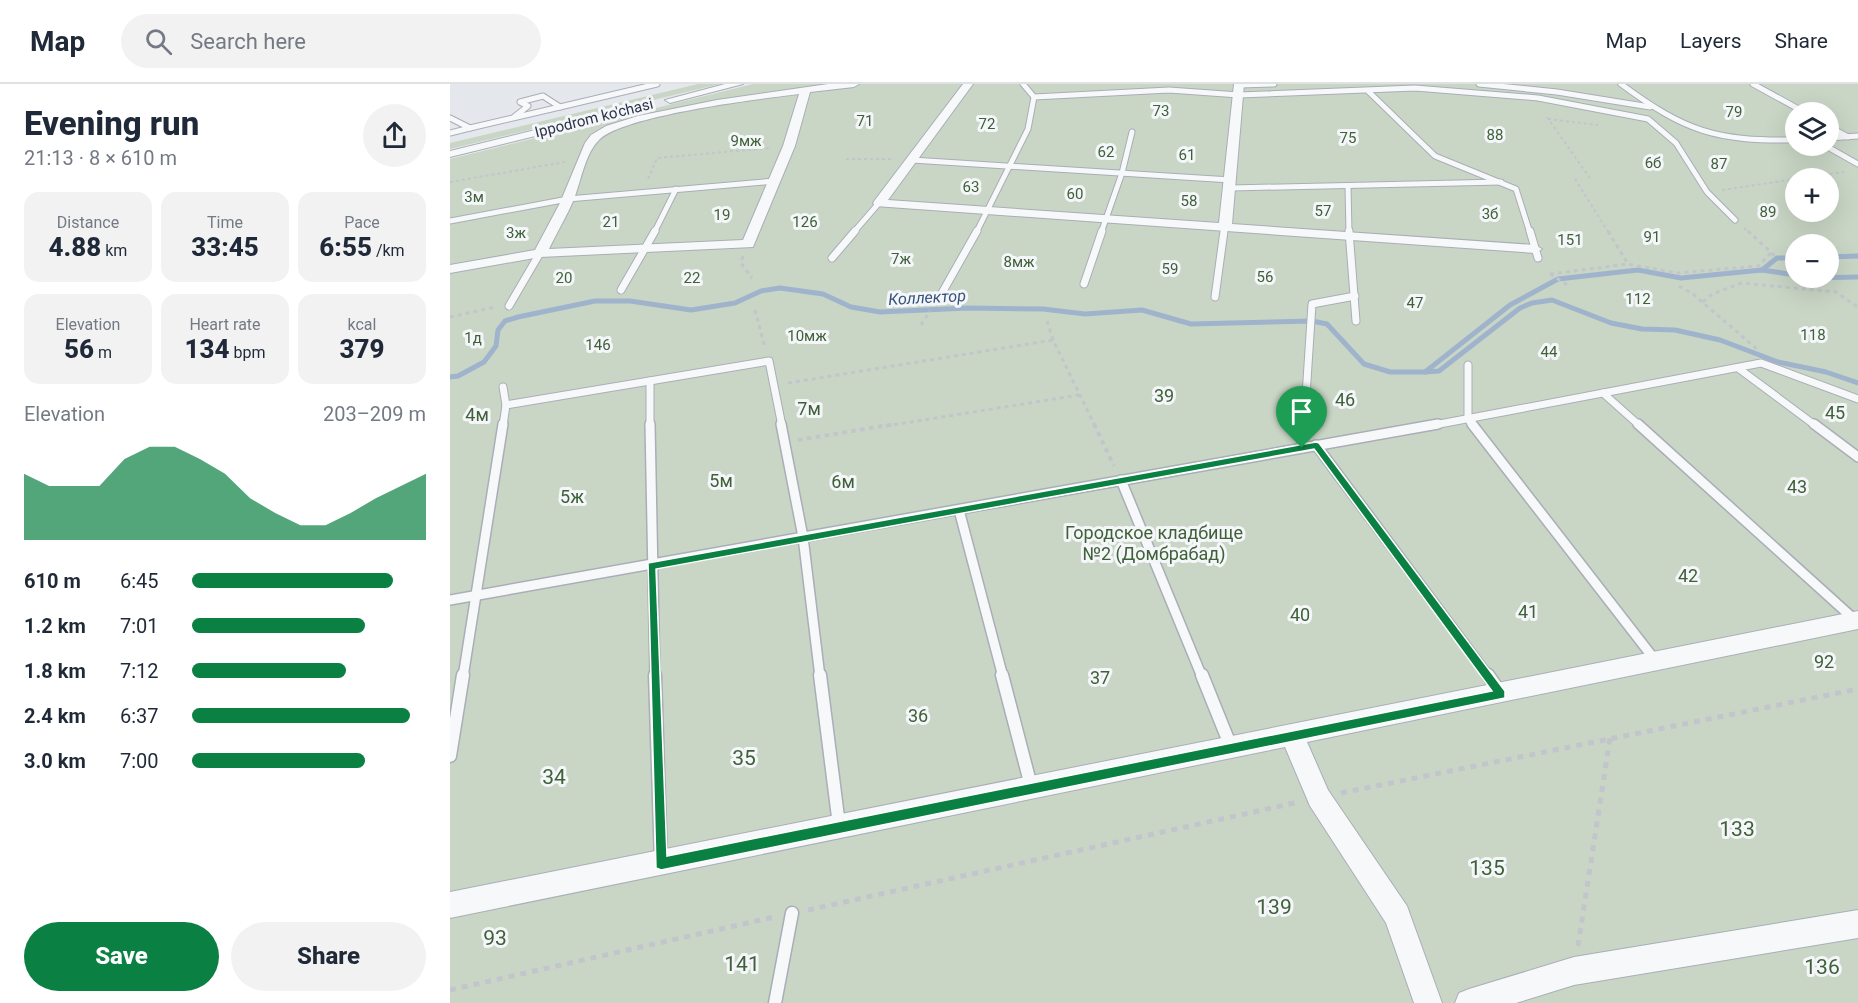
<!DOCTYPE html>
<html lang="en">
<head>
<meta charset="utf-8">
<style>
	body { margin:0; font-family:Roboto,sans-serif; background:#f2f2f3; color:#1f2937; height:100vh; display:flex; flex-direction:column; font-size:22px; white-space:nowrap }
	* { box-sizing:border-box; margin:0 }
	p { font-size:20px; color:#747a83 }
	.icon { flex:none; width:33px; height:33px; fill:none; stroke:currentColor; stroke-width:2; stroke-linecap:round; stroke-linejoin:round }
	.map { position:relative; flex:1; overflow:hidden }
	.details { display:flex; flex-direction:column; background:#fff; width:450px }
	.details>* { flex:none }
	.tools { position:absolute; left:1335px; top:18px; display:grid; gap:12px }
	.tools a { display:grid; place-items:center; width:54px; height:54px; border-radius:50%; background:#fff; box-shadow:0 6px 24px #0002; font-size:30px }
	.pin { position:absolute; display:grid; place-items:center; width:51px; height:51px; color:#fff; margin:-62px -26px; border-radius:50% 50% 50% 0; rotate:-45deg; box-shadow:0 0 6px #0007 }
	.pin .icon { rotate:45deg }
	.round { display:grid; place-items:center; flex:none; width:63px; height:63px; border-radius:32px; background:#f2f2f3 }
	.head { display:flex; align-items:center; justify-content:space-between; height:102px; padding:0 24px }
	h1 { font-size:33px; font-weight:800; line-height:45px }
	.stats { display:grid; grid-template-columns:repeat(3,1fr); gap:9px; height:102px; padding:6px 24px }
	.stats div { display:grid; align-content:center; border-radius:15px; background:#f2f2f3; text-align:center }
	.stats b { font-size:26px; font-weight:800 }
	.stats small { font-size:16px; font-weight:400 }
	.stats p { font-size:16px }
	.chart { height:168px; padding:12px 24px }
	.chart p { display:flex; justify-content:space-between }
	.chart svg { width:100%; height:108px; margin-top:6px; fill:#0b8043; opacity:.7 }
	.cta { display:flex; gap:12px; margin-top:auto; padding:12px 24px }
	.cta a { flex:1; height:69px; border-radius:36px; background:#0b8043; color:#fff; font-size:24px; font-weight:800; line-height:69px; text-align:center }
	.cta a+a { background:#f2f2f3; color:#1f2937 }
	ul { padding:0 24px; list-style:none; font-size:20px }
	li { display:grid; grid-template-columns:96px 72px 1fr; align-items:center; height:45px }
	li i { height:15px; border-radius:8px; background:#0b8043 }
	header { display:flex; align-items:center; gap:36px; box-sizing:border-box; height:84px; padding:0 30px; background:#fff; border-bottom:2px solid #e0e1e3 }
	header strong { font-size:28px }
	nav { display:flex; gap:33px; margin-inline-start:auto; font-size:21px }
	.search { width:420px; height:54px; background:#f2f2f3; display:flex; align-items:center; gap:15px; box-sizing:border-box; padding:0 21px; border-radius:33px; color:#747a83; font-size:22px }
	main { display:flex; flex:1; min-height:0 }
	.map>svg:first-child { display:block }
	.green { fill:#c9d6c5; fill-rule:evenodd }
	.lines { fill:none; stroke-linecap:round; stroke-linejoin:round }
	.stream { stroke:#9fb4cc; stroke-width:5 }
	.lane-far3-casing { stroke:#a9aeb7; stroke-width:7 }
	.lane-far2-casing { stroke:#a9aeb7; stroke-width:9 }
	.lane-far1-casing { stroke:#a9aeb7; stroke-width:12 }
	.lane-casing { stroke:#a9aeb7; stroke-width:15 }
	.street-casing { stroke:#a9aeb7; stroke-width:2 }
	.path-far3 { stroke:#c2c5cb; stroke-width:2; stroke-dasharray:3 3; stroke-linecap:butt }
	.path-far2 { stroke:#c2c5cb; stroke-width:3; stroke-dasharray:4 4; stroke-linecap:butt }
	.path-far1 { stroke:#c2c5cb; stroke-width:4; stroke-dasharray:4.5 4.5; stroke-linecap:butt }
	.path { stroke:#c2c5cb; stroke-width:5; stroke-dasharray:6 6; stroke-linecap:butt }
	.lane-far3 { stroke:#f7f8fa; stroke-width:5 }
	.lane-far2 { stroke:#f7f8fa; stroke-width:7 }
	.lane-far1 { stroke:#f7f8fa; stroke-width:9 }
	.lane { stroke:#f7f8fa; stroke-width:12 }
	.street { fill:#f7f8fa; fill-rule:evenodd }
	.route { fill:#0b8043; stroke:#fff; stroke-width:1.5; fill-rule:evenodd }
	.labels { text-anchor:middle; stroke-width:6; stroke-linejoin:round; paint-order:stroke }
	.far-park-label { font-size:15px; fill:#3f6138; stroke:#f4f6f9 }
	.far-street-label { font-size:15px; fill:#2b3445; stroke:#f4f6f9 }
	.far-water-label { font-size:16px; font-style:italic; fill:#34527a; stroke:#f4f6f9 }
	.park-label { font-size:18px; fill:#3f6138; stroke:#f4f6f9 }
	.near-park-label { font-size:21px; fill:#3f6138; stroke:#f4f6f9 }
</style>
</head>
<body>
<header>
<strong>Map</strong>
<div class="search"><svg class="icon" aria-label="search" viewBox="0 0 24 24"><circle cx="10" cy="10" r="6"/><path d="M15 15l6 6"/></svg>Search here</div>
<nav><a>Map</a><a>Layers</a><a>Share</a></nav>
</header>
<main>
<section class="details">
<div class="head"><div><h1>Evening run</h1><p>21:13 · 8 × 610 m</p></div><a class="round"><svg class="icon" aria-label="share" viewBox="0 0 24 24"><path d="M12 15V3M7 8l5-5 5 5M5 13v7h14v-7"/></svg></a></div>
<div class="stats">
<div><p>Distance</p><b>4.88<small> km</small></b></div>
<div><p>Time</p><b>33:45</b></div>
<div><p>Pace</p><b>6:55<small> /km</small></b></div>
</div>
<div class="stats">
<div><p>Elevation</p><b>56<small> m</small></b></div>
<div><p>Heart rate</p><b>134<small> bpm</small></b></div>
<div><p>kcal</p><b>379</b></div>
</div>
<div class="chart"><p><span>Elevation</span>203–209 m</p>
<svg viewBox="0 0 160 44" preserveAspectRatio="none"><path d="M0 44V17L10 22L20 22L30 22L40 11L50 6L60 6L70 11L80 17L90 27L100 33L110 38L120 38L130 33L140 27L150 22L160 17V44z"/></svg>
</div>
<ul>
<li><b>610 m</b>6:45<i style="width:86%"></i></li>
<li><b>1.2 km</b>7:01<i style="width:74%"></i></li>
<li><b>1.8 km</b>7:12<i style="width:66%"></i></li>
<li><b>2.4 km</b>6:37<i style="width:93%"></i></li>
<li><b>3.0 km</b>7:00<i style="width:74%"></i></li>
</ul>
<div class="cta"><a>Save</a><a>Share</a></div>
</section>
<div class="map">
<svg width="1408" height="919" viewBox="0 0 1408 919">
	<rect width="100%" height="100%" fill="#e4e7ec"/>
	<g class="green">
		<polygon points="248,0 270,0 0,65 0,59"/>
		<path d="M303,0H1408V919H0V75ZM1346,28H1378V62H1346ZM1346,94H1378V128H1346ZM1346,160H1378V194H1346Z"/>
	</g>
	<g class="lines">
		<g class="stream">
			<polyline points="1378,173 1408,172"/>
			<polyline points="1312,186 1327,174 1346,174"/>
			<polyline points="1360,194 1408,193"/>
			<polyline points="975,288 1060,221 1108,195 1188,186 1231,194 1312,186 1346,191"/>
			<polyline points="0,293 8,292 34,278 46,262 48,246 55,237 68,233 145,217 180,217 241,226 285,219 311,207 330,204 373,210 401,223 430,228 518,224 593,225 635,230 692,226 741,240 862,237 877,240 914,280 940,288 975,288 989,287 1070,224 1082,219 1102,216 1161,239 1192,245 1225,246 1270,256 1328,278 1376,288 1408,299"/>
		</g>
		<g class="lane-far3-casing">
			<g id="lane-far3">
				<polyline points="573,0 584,13 719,6 789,11 965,4 1088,14 1198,35 1226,59 1257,108 1285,136"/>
				<polyline points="1029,0 1107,8 1200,23"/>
				<path d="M1171,0C1236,48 1265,57 1346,56"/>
				<polyline points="1303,0 1354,28"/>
				<polyline points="790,1 824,0"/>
				<polyline points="918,7 985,72 1066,105 1080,149"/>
				<polyline points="110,23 207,0"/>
				<polyline points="0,34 20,44 0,49"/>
				<polyline points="1378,42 1398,53"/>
				<polyline points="20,44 110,23 93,12 70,18 78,22 64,33"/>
				<polyline points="1378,54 1408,52"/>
				<polyline points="1376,62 1408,80"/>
				<polyline points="462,76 781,96"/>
				<polyline points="898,102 899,149"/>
				<polyline points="781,104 1051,98"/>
				<polyline points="0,137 118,115 325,97"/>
				<polyline points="204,149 226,105"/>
				<polyline points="403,149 429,119"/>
				<polyline points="526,149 578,45 584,13"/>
				<polyline points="651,149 672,89 682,48"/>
				<polyline points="774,149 775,144"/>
			</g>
		</g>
		<g class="lane-far2-casing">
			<g id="lane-far2">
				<polyline points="899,147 906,237"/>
				<polyline points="1080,147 1088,174"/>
				<polyline points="382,174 405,147"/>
				<polyline points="634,200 652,147"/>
				<polyline points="171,206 205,147"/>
				<polyline points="765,213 774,147"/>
				<polyline points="488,216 527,147"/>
				<polyline points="59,222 90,169"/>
				<polyline points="1018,281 1018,335 1023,342"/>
				<polyline points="1288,284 1366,342"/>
				<polyline points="200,297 200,342"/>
				<polyline points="1153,309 1190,342"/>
				<polyline points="56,321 319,277 332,342"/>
				<polyline points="53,342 56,321 53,303"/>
				<polyline points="854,342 862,220 905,212"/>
				<polyline points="979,342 1311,279 1408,315"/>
			</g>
		</g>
		<g class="lane-far1-casing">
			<g id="lane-far1">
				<polyline points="200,340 205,593"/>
				<polyline points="331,340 353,453 370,593"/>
				<polyline points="1022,340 1205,576"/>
				<polyline points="1188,340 1405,536"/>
				<polyline points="1364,340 1408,373"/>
				<polyline points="866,361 1039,593"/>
				<polyline points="852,364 854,340"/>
				<polyline points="671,396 752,593"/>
				<polyline points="509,426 553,593"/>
				<polyline points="0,516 988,340"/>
				<polyline points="13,593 53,340"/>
			</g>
		</g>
		<g class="lane-casing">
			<g id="lane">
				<polyline points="205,591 211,778"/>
				<polyline points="370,591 389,741"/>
				<polyline points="552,591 581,702"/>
				<polyline points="752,591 781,663"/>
				<polyline points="1038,591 1050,608"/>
				<polyline points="0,672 13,591"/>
				<polyline points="325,919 342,829"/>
			</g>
		</g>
		<g class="street-casing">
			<g id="street">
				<polygon points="275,0 293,0 220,19 215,16"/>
				<path d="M378,0H409L404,3L360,8L345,62L303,163L90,173L0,189V181L85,166L110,119L135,59L141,51L156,42L188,32L267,16ZM349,10L333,62L293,156L99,165C107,148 117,132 124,115C131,97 135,70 149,56C174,31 310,15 349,10Z"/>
				<polygon points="513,0 523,0 438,116 769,139 784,0 794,0 782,140 1085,161 1092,165 1085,169 425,122 423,119 425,116"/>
				<polygon points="174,24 179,27 178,29 0,73 0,67"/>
				<polygon points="1408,527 1408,545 857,658 878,706 957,822 992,919 964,919 936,839 860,722 835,663 0,834 0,808"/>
				<polygon points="1408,826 1408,854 1124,901 1066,919 1005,919 1009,909 1019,905 1124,873"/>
			</g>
		</g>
		<g class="path-far3">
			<polyline points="1097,33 1142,97"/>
			<polyline points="1098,35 1148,41"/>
			<polyline points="396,75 443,75"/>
			<polyline points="1350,94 1395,88"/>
			<polyline points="198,95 207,74 320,64"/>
			<polyline points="1125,95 1159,149"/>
			<polyline points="0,98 115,78"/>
			<polyline points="1272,106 1346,95"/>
			<polyline points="1294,144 1299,149"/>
		</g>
		<g class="path-far2">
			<polyline points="1158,147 1178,180"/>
			<polyline points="1298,147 1327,174"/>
			<polyline points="293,172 291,179 302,194"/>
			<polyline points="1100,190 1178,180 1227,189 1308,182 1321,169"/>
			<polyline points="1100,190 1119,202"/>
			<polyline points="1229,202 1243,210 1308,266"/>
			<polyline points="1253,218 1262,210 1292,199 1386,208 1408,223"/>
			<polyline points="305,226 315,264"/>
			<polyline points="0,233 45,223"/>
			<polyline points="597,237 603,256 645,342"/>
			<polyline points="471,241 480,227"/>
			<polyline points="338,299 603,256"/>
			<polyline points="436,342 629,311"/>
		</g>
		<g class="path-far1">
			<polyline points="644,340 664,382"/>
			<polyline points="348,356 445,340"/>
		</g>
		<g class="path">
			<polyline points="891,709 1408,605"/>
			<polyline points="358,826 849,718"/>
			<polyline points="1128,862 1160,654"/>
			<polyline points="0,906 324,833"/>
		</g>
		<use href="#lane-far3" class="lane-far3"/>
		<use href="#lane-far2" class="lane-far2"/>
		<use href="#lane-far1" class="lane-far1"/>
		<use href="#lane" class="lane"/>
		<use href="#street" class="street"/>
	</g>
	<path class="route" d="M866,358L869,359L1055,607V614L211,786L206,784L198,479ZM864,365L1042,607L217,772L206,485Z"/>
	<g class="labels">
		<g class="far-park-label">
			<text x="711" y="32">73</text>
			<text x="1284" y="33">79</text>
			<text x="415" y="42">71</text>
			<text x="537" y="45">72</text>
			<text x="1045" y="56">88</text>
			<text x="898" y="59">75</text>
			<text x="296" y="62">9мж</text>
			<text x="656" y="73">62</text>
			<text x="737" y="76">61</text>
			<text x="1203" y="84">6б</text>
			<text x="1269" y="85">87</text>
			<text x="521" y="108">63</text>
			<text x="625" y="115">60</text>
			<text x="24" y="118">3м</text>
			<text x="739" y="122">58</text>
			<text x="873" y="132">57</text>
			<text x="1318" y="133">89</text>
			<text x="1040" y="135">3б</text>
			<text x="272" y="136">19</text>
			<text x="161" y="143">21</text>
			<text x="355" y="143">126</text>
			<text x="66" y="154">3ж</text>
			<text x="1202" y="158">91</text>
			<text x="1120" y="161">151</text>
			<text x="451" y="180">7ж</text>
			<text x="569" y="183">8мж</text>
			<text x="720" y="190">59</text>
			<text x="815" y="198">56</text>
			<text x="114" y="199">20</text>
			<text x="242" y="199">22</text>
			<text x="1188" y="220">112</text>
			<text x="965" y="224">47</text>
			<text x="1363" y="256">118</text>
			<text x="357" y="257">10мж</text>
			<text x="23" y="259">1д</text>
			<text x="148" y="266">146</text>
			<text x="1099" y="273">44</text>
		</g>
		<g class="far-street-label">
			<text transform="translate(144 34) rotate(-14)" y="5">Ippodrom ko'chasi</text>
		</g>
		<g class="far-water-label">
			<text transform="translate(477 213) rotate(-3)" y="6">Коллектор</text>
		</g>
		<g class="park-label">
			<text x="714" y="318">39</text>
			<text x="895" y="322">46</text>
			<text x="359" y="331">7м</text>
			<text x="1385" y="335">45</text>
			<text x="27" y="337">4м</text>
			<text x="271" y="403">5м</text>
			<text x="393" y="404">6м</text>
			<text x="1347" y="409">43</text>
			<text x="122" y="419">5ж</text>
			<text x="704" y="455">Городское кладбище<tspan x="704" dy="21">№2 (Домбрабад)</tspan></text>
			<text x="1238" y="498">42</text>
			<text x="1078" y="534">41</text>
			<text x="850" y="537">40</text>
			<text x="1374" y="584">92</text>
			<text x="650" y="600">37</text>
			<text x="468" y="638">36</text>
		</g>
		<g class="near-park-label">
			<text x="294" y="681">35</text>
			<text x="104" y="700">34</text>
			<text x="1287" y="752">133</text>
			<text x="1037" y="791">135</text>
			<text x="824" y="830">139</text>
			<text x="45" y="861">93</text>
			<text x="292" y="887">141</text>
			<text x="1372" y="890">136</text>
		</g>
	</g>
</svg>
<div class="tools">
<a><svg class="icon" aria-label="layers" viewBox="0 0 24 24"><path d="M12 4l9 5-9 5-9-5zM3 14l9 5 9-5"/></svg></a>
<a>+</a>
<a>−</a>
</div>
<div class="pin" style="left:852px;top:364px;background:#1e9e55"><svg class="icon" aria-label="arrive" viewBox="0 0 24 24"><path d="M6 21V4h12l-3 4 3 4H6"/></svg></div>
</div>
</main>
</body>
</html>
